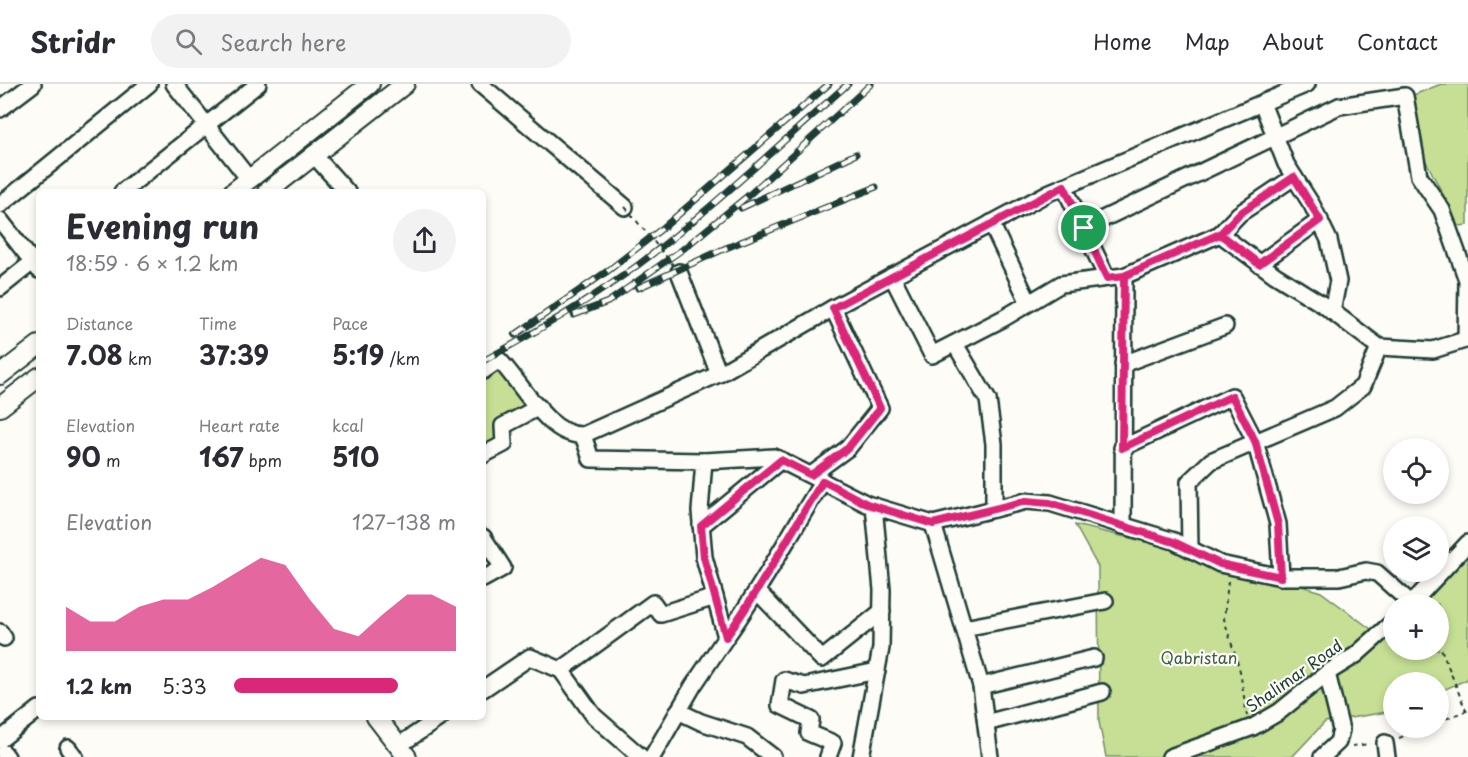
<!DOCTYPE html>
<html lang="en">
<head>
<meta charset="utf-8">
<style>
	body { margin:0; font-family:"Playpen Sans",sans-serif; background:#f2f2f3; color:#2b2b33; height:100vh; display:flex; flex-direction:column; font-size:22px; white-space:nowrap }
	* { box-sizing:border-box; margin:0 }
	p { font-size:20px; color:#7c7c81 }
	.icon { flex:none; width:33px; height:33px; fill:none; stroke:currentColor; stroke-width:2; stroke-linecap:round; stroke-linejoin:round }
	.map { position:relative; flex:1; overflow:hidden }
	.panel { position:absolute; left:36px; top:105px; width:450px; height:531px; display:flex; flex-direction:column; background:#fff; border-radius:9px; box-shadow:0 3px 9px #0003 }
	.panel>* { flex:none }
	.fabs { position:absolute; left:1383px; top:354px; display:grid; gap:12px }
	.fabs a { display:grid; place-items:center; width:66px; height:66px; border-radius:50%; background:#fff; box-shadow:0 3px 9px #0003; font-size:30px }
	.pin { position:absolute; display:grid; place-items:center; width:51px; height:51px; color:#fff; margin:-26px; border:3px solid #fff; border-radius:50%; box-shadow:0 2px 6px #0007 }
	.round { display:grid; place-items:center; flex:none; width:63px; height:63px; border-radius:32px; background:#f2f2f3 }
	.overview { display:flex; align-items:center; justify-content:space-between; height:102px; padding:0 30px }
	h1 { font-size:33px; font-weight:700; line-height:45px }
	.stats { display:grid; grid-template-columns:repeat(3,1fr); gap:9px; height:102px; padding:6px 30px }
	.stats div { display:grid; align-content:center }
	.stats b { font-size:26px; font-weight:700 }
	.stats small { font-size:16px; font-weight:400 }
	.stats p { font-size:16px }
	.chart { height:168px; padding:12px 30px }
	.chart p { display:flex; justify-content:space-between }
	.chart svg { width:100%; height:108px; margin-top:6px; fill:#db2777; opacity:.7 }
	ul { padding:0 30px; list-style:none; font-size:20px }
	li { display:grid; grid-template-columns:96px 72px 1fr; align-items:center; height:45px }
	li i { height:15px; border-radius:8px; background:#db2777 }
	header { display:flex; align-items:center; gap:36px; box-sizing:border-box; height:84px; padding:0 30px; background:#fff; border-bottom:2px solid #e1e1e2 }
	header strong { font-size:28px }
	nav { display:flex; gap:33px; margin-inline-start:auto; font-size:21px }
	.search { width:420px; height:54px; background:#f2f2f3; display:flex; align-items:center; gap:15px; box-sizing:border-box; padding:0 21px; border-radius:33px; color:#7c7c81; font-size:22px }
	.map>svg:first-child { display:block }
	.green { fill:#c6df95; stroke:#728e64; stroke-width:1.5 }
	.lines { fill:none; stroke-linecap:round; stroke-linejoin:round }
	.minor-casing { stroke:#1f3d34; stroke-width:20 }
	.major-casing { stroke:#1f3d34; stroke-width:22 }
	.path { stroke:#1f3d34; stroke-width:2; stroke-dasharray:4.5 4.5; stroke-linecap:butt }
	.minor { stroke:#fdfcf7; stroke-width:15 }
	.major { stroke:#fdfcf7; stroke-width:18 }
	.rail-casing { stroke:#1f3d34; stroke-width:7 }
	.rail { stroke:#fdfcf7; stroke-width:4.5; stroke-dasharray:14; stroke-linecap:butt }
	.path-bridge { stroke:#1f3d34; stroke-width:2; stroke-dasharray:4.5 4.5; stroke-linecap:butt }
	.route-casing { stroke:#fff; stroke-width:12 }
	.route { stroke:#db2777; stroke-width:8 }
	.labels { text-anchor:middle; stroke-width:4.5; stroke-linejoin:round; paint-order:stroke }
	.park-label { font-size:16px; fill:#405d47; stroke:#fdfcf7 }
	.street-label { font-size:16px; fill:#1f3d34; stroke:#fdfcf7 }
</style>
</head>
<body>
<header>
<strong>Stridr</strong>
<div class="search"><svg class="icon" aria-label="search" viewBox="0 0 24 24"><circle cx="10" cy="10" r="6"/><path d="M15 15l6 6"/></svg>Search here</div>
<nav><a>Home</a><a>Map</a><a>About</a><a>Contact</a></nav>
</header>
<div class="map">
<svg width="1468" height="673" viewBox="0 0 1468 673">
	<rect width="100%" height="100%" fill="#fdfcf7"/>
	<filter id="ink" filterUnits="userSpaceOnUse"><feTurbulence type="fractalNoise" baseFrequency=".0167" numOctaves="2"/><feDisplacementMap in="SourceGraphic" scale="12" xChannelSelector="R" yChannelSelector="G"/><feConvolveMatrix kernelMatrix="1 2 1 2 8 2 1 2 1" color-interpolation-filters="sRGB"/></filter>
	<g filter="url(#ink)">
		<g class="green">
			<polygon points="1441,0 1468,0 1468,141 1459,142 1396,18"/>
			<polygon points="495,278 539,323 499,340 500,362 483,371 483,287"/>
			<polygon points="1075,441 1197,470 1321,508 1375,548 1393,530 1394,566 1438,566 1438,520 1404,520 1468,458 1468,595 1439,608 1438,598 1394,598 1393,627 1325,638 1292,673 1106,673 1099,638 1098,483"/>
		</g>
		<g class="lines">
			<g class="minor-casing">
				<g id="minor">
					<polyline points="174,0 249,95"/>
					<polyline points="480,0 625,123"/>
					<polyline points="1262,19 1286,80 1312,121 1329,156 1338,197 1332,228"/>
					<polyline points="0,25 33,0"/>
					<polyline points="313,70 347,108"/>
					<polyline points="1064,102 1107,194"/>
					<polyline points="122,108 258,0"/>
					<polyline points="0,121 149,0"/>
					<polyline points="0,136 39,186"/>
					<polyline points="991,139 1029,219"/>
					<polyline points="1084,144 1339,22 1405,12 1419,92 1442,126 1467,196 1466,256"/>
					<polyline points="1220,150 1239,130 1294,93"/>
					<polyline points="1259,180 1320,136"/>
					<polyline points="679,188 719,290"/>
					<polyline points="892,192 932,271 1004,234 1061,200 1124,192"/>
					<polyline points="0,204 39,173"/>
					<polyline points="955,260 988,316 994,360 994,425"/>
					<polyline points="1123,280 1225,242"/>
					<path d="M483,287L499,276C522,299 548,353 583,351L591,375L704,377L700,427L704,473L726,553L693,602L652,673"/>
					<polyline points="583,351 719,290 833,224 1048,109 1307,0"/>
					<polyline points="1122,364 1232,312 1255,357 1278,440 1281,493"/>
					<polyline points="483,371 504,360 503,342 539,323"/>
					<polyline points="704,377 774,373 867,420 933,440 1026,417 1050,419 1174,457 1220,480 1281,493 1339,493 1366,487 1377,489 1412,520"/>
					<polyline points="811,391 848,364 880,324 833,224"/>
					<polyline points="933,440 981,602 990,673"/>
					<polyline points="701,442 781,376"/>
					<polyline points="1123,442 1124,192 1220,150 1275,191 1325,222 1379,263 1433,266 1468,255"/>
					<polyline points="483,453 503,484 483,495"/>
					<polyline points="1190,465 1189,398 1211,377 1335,324 1363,302 1379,263"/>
					<polyline points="758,508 822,575 882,527"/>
					<polyline points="1411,520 1468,459"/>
					<polyline points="964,544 1105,517"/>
					<polyline points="0,548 4,554"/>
					<path d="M726,553C762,503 790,449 823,397"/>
					<polyline points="561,586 653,519 661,530 715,513"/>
					<polyline points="981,602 1094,574"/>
					<polyline points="483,605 530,573 561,586 594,632 641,673"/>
					<polyline points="678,627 701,638 747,653 773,673"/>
					<polyline points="986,639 1102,608"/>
					<polyline points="0,656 39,625"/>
					<polyline points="1385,659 1387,673"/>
					<polyline points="398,662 441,633"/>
					<polyline points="68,664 75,673"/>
					<polyline points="4,669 7,673"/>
					<polyline points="828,673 833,659 809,649 811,636 780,621 784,596 804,602 877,587"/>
					<polyline points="861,673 881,564 882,506 874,422"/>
					<polyline points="1170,673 1253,643 1279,628 1327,589 1356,571 1394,537"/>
					<polyline points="1322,673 1338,658 1341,646 1327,589"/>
				</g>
			</g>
			<g class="major-casing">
				<g id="major">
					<polyline points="233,108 370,0"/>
					<polyline points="267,108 405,0"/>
					<polyline points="0,291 39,261"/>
					<polyline points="0,323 39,293"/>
					<polyline points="376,633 407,673"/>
				</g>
			</g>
			<g class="path">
				<polyline points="1228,497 1224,535 1240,587 1247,632"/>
				<polyline points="1438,557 1468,632"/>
				<polyline points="1438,638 1468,626"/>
				<polyline points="1399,654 1424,644"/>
				<polyline points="1352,662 1370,660"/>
			</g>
			<use href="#minor" class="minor"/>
			<use href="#major" class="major"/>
			<g class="rail-casing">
				<g id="rail">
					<polyline points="741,124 856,70"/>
					<polyline points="638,204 726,164 876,103"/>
					<polyline points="574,231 608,218 683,165 750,110 871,0"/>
					<polyline points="515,251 609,186 664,143 829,0"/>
					<path d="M483,277C536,248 589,217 638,181C711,126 778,61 848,0"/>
				</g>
			</g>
			<use href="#rail" class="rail"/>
			<polyline class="path-bridge" points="625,123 679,188"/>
		</g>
	</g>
	<g class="lines" filter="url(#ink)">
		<g class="route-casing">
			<path id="route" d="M1084,144L1064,102L833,224L880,324L848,364L811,391L781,376L701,442L704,473L726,553C762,503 790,449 823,397L867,420L933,440L1026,417L1050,419L1174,458L1220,480L1281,493L1278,440L1255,357L1232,312L1122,364L1124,192L1220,150L1259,180L1320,136L1294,93L1239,130L1220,150L1124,192L1107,194L1084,144"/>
		</g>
		<use href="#route" class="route"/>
	</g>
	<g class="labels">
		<g class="park-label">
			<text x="1199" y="580">Qabristan</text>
		</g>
		<g class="street-label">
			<text transform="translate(1294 592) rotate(-35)" y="6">Shalimar Road</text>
		</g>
	</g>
</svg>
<div class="fabs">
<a><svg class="icon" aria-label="locate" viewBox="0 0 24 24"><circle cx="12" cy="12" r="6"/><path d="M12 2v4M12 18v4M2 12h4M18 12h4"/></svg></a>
<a><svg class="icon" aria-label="layers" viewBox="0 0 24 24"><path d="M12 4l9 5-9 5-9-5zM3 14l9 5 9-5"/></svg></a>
<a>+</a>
<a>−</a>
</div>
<div class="pin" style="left:1084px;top:144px;background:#1e9e55"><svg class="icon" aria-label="arrive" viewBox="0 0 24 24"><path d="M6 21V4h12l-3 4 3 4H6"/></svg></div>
<section class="panel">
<div class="overview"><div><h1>Evening run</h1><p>18:59 · 6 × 1.2 km</p></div><a class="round"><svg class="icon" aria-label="share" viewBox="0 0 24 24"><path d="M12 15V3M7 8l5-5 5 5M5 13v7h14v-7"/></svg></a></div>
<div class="stats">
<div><p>Distance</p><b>7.08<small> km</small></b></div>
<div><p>Time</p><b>37:39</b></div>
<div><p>Pace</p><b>5:19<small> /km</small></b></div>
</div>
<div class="stats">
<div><p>Elevation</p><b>90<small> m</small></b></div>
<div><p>Heart rate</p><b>167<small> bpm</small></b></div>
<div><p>kcal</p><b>510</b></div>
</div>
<div class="chart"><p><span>Elevation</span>127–138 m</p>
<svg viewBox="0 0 160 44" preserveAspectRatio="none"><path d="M0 44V26L10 32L20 32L30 26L40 23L50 23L60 18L70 12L80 6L90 9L100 23L110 35L120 38L130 29L140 21L150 21L160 26V44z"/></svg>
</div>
<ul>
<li><b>1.2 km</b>5:33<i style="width:74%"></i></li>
</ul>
</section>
</div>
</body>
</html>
